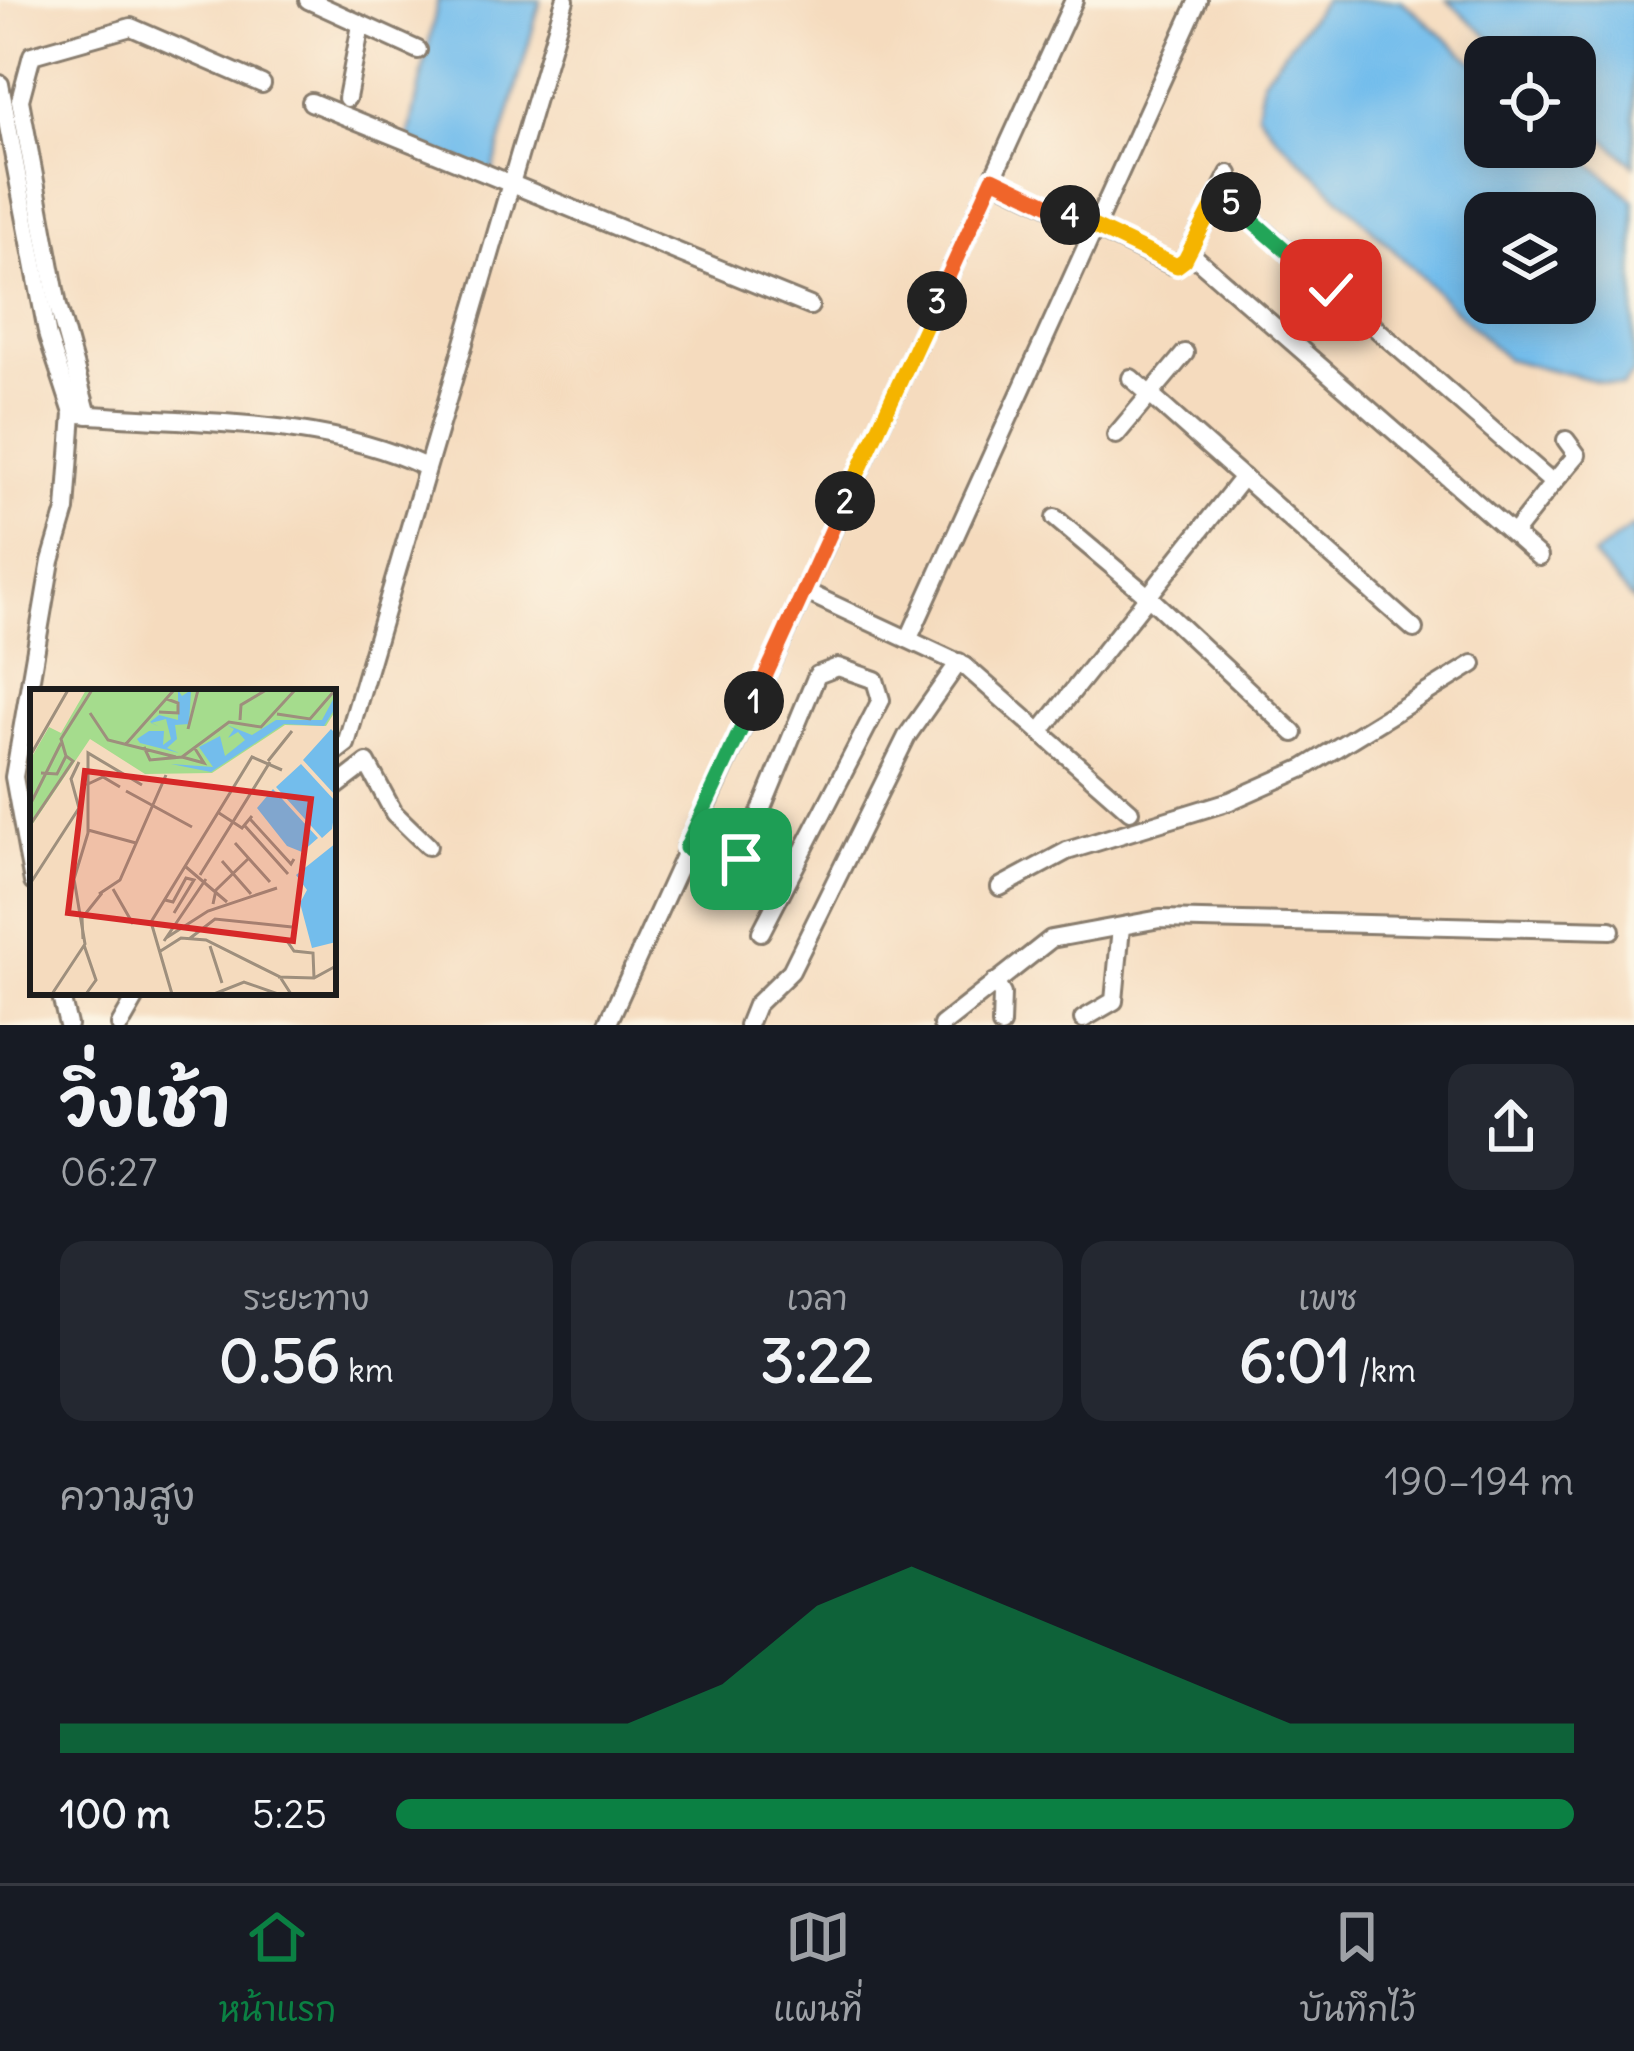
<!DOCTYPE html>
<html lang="th">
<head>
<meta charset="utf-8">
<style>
	body { margin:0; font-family:Delius,"Playpen Sans Thai",sans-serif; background:#242831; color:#f1f3f6; height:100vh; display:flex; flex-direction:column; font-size:45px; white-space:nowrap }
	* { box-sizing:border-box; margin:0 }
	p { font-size:39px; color:#9ea1a6 }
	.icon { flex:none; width:66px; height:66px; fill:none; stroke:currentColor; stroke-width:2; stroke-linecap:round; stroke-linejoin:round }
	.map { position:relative; height:1025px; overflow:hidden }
	.panel { display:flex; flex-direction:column; background:#171b24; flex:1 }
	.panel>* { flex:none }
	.controls { position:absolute; left:1464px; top:36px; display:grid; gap:24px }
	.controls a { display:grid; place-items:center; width:132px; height:132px; border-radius:24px; background:#171b24; box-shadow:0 6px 30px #0003; font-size:60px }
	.pin { position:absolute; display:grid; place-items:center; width:102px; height:102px; color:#fff; margin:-51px; border-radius:24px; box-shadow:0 6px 18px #0006 }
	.km { position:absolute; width:60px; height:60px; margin:-30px; border-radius:50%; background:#222; color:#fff; font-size:33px; line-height:60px; text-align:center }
	.round { display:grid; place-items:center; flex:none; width:126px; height:126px; border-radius:24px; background:#242831 }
	.headline { display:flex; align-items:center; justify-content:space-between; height:204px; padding:0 60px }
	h1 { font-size:66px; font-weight:700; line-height:90px }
	.metrics { display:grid; grid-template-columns:repeat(3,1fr); gap:18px; height:204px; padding:12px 60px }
	.metrics div { display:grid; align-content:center; border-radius:24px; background:#242831; text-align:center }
	.metrics b { font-size:60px; font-weight:700 }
	.metrics small { font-size:33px; font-weight:400 }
	.metrics p { font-size:33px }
	.chart { height:336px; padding:24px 60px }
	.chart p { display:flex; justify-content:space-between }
	.chart svg { width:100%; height:216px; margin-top:12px; fill:#0b8043; opacity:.7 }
	ul { padding:0 60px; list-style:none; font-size:39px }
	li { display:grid; grid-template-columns:192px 144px 1fr; align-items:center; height:90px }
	li i { height:30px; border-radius:15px; background:#0b8043 }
	.dock { display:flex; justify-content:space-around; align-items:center; height:168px; border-top:3px solid #363941; background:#171b24; font-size:33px; color:#9ea1a6 }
	.dock a { display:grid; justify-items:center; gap:6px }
	.dock .on { color:#0b8043 }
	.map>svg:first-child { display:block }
	.water { fill:#73bdec; stroke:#486c84; stroke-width:3; fill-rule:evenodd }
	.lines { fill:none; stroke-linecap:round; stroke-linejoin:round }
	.minor-casing { stroke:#887c6d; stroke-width:22 }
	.minor { stroke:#fff; stroke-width:16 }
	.split-1-casing { stroke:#fff; stroke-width:24 }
	.split-2-casing { stroke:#fff; stroke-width:24 }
	.split-3-casing { stroke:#fff; stroke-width:24 }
	.split-4-casing { stroke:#fff; stroke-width:24 }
	.split-5-casing { stroke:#fff; stroke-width:24 }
	.split-6-casing { stroke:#fff; stroke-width:24 }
	.split-1 { stroke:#22a559; stroke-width:15 }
	.split-2 { stroke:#f0652b; stroke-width:15 }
	.split-3 { stroke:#f5b400; stroke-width:15 }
	.split-4 { stroke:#f0652b; stroke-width:15 }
	.split-5 { stroke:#f5b400; stroke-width:15 }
	.split-6 { stroke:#22a559; stroke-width:15 }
	.inset-road { fill:none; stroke:#9e8f7d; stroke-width:3 }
	.view { fill:#d62828; fill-opacity:0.15; stroke:#d62828; stroke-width:6 }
	.inset-edge { fill:none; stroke:#1c1c1c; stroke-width:6 }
</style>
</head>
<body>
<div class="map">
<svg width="1634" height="1025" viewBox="0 0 1634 1025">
	<rect width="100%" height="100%" fill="#fcf5e5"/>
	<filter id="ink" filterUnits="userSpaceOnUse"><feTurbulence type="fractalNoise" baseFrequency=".00833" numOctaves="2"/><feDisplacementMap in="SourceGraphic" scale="24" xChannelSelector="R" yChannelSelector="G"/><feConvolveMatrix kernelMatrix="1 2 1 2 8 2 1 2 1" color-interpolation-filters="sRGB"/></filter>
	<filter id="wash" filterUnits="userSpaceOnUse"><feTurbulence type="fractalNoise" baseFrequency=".004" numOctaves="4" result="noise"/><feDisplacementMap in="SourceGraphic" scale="48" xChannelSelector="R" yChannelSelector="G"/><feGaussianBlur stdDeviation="2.7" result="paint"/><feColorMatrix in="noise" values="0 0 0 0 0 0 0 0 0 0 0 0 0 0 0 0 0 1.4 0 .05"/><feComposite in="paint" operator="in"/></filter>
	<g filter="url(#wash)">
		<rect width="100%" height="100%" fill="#f5dbbe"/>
		<g class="water">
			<polygon points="438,0 541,0 492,174 408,140"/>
			<path d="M1324,0H1401L1485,72V147H1572L1634,200V372L1622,387L1506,359L1277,137L1257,112L1263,79ZM1575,213V303H1485V213Z"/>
			<polygon points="1447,0 1634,0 1634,165 1575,113 1575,57 1511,57"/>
			<polygon points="1634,525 1634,602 1593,556"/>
		</g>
	</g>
	<g filter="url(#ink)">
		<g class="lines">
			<g class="minor-casing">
				<g id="minor">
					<polyline points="308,0 418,50"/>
					<polyline points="0,84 48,337 73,413 66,510 51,561 14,777 33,882"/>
					<polyline points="347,98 361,25"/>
					<polyline points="311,102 810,306"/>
					<polyline points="993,179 1172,265 1185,260 1229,174"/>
					<polyline points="1220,192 1553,483 1577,455 1566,440"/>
					<polyline points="1189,252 1539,557"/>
					<polyline points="1131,378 1414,629"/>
					<path d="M80,414C193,424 319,417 424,466"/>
					<polyline points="88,415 58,306 20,100 32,55 131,27 262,84"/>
					<polyline points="1116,435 1185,353"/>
					<polyline points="1055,518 1149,597 1294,733"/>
					<polyline points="1513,534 1553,483"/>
					<polyline points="804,591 965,666 1130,811"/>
					<polyline points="909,638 1198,0"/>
					<polyline points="1041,731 1243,477"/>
					<polyline points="333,754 346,744 565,0"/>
					<polyline points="333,789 367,763 394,813 428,846"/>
					<polyline points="686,848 722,864 741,859 817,675 838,667 875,680 881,700 761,932"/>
					<polyline points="1000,887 1067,851 1230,801 1304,768 1473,664"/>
					<polyline points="995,982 1002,994 1001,1025"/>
					<polyline points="60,992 68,1025"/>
					<polyline points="1083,1019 1114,1001 1121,927"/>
					<polyline points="120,1025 139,992"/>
					<polyline points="607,1025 1074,0"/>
					<polyline points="748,1025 756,1005 791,971 907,736 959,662"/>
					<polyline points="942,1025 1051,939 1160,919 1611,930"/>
				</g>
			</g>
			<use href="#minor" class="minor"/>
		</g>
	</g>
	<g class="lines" filter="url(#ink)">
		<g class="split-1-casing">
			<polyline id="split-1" points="741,859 722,864 686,848 754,701"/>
		</g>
		<g class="split-2-casing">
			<polyline id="split-2" points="754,701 845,501"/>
		</g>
		<g class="split-3-casing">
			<polyline id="split-3" points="845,501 937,301"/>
		</g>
		<g class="split-4-casing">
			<polyline id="split-4" points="937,301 993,178 1070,215"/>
		</g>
		<g class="split-5-casing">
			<polyline id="split-5" points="1070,215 1177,266 1185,260 1220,192 1231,202"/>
		</g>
		<g class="split-6-casing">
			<polyline id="split-6" points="1231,202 1331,290"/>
		</g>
		<use href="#split-1" class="split-1"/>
		<use href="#split-2" class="split-2"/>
		<use href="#split-3" class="split-3"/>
		<use href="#split-4" class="split-4"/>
		<use href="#split-5" class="split-5"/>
		<use href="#split-6" class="split-6"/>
	</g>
	<g transform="translate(30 689)">
		<rect width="306" height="306" fill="#f5dbbe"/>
		<path d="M56,1H306V21L296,37L255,36L182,84L115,85L60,50L0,139V71L19,38L31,44Z" fill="#a5dc8d"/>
		<path d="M148,1L152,7L161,1L159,35L145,36L147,50L137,59L149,64L110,54L107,50L119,42H134L133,56L141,50L136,30L121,34L130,38L120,33L129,26L148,31ZM306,5V18L294,37L254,35L181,83L141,75L183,78L169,58L190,47L195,67L215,51L208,43L198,49L204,40L197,36L222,46L246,31H292ZM301,40L306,45V107L273,71ZM271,75L306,113L302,140L292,149L246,98ZM243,100L288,149L272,163L257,157L227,119ZM306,154V253L282,259L270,214L277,201L266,186Z" fill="#73bdec"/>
		<path class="inset-road" d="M129,23L148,24V14L137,10M60,24L78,51L146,68M247,25L280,30L305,1M210,31L211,16L236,1M158,40L168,1M95,56L144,1M114,58L120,71L152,68L199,33L231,38L265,1M0,67L38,1M152,68L174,74L164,58M238,72L262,42M11,84L27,85L36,67L31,50L62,1M56,96L73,88L90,98M96,102L162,138M0,116L31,54M189,124L212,139L222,127M220,130L261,175L264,170M0,136L43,72L36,67M215,137L258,185M58,141L106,154M205,154L240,193M192,172L221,205M156,178L197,213M170,186L240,73M0,195L49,119L41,90L49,73M83,200L103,235M69,205L90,191L136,86M135,211L143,213L156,189L164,191L144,224M183,215L186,201L219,169M136,249L178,222L247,199M53,250L52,229L72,204M159,250L185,230L262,238M134,252L176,190M257,252L264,262L283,264L284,289M54,256L66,291L56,305M180,257L192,294M129,263L151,249L176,251L250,288L261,305M248,288L284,289L306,277M22,305L55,255L44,190L58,144V64L112,96M142,305L121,233L222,68L252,81M184,305L214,293L248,305"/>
		<path class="view" d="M55,82L281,110L263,252L38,224Z"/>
		<rect width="306" height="306" class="inset-edge"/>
	</g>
</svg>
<div class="controls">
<a><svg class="icon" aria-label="locate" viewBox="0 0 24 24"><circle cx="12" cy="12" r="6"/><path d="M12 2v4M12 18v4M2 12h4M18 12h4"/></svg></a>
<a><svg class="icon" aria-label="layers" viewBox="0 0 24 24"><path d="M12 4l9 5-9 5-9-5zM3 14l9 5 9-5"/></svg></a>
</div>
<div class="pin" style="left:741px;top:859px;background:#1e9e55"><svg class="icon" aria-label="arrive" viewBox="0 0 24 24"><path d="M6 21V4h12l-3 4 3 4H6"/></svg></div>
<div class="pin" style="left:1331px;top:290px;background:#d93025"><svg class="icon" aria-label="check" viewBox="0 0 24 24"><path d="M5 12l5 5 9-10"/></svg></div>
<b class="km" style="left:754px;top:701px">1</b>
<b class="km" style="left:845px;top:501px">2</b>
<b class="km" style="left:937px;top:301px">3</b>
<b class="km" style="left:1070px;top:215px">4</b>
<b class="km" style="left:1231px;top:202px">5</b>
</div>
<section class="panel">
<div class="headline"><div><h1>วิ่งเช้า</h1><p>06:27</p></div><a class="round"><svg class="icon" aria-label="share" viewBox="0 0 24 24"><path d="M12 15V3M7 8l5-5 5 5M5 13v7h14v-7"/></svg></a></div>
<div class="metrics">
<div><p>ระยะทาง</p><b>0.56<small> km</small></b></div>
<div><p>เวลา</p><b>3:22</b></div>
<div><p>เพซ</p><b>6:01<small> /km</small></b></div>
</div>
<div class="chart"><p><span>ความสูง</span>190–194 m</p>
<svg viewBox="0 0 160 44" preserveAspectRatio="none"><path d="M0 44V38L10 38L20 38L30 38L40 38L50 38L60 38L70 30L80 14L90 6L100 14L110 22L120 30L130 38L140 38L150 38L160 38V44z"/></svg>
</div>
<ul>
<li><b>100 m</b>5:25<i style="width:100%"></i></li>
</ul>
</section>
<nav class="dock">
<a class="on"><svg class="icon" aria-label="home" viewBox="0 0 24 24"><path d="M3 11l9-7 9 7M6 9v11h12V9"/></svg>หน้าแรก</a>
<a><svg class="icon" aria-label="map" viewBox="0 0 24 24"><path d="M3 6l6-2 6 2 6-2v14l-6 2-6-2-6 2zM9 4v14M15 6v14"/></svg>แผนที่</a>
<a><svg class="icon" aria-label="saved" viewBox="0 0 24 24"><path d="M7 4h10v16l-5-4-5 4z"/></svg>บันทึกไว้</a>
</nav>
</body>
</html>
